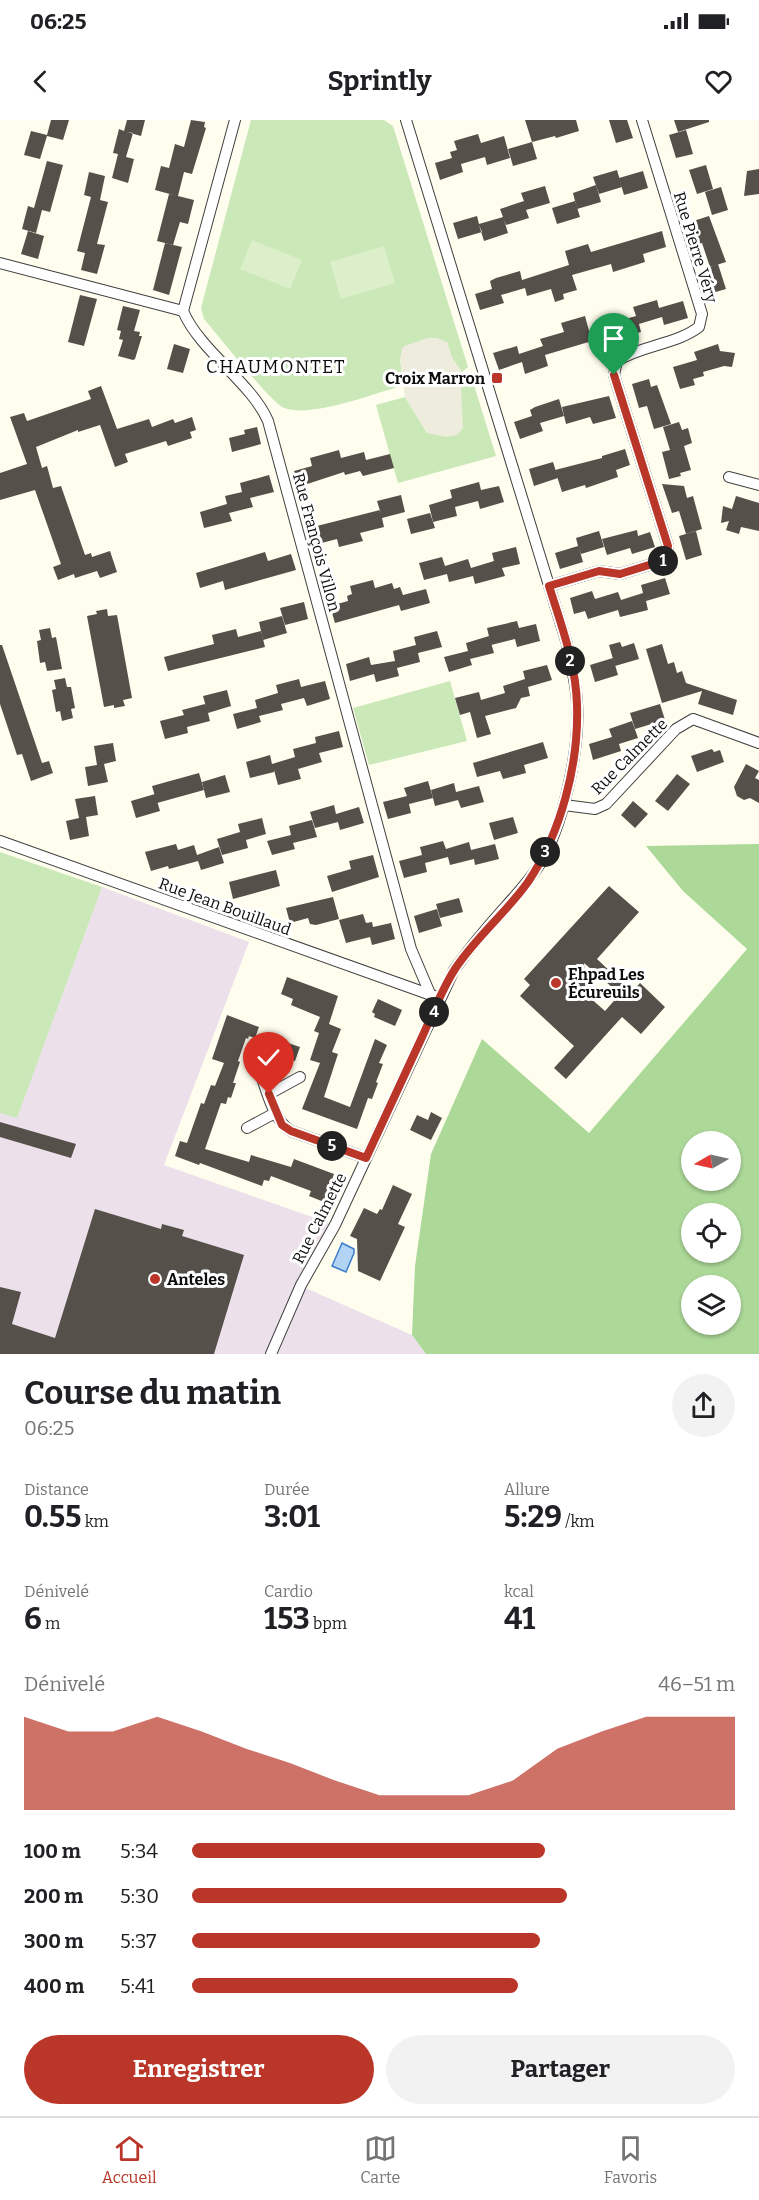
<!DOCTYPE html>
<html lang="fr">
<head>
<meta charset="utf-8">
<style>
	body { margin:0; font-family:Bitter,serif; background:#f2f2f2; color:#202124; height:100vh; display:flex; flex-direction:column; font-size:22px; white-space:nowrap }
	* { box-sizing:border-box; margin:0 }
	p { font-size:20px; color:#757577 }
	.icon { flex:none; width:33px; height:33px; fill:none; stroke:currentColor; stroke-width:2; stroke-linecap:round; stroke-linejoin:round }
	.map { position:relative; height:1234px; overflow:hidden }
	.sheet { display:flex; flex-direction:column; background:#fff; flex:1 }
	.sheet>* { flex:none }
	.needle { width:39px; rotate:261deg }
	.fabs { position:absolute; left:681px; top:1011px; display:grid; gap:12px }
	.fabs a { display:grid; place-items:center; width:60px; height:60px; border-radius:50%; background:#fff; box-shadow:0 2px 4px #0004; font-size:30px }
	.pin { position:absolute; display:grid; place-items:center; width:51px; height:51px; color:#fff; margin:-62px -26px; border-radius:50% 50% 50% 0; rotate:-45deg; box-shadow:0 0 6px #0007 }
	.pin .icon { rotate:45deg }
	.km { position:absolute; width:30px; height:30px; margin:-15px; border-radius:50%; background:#222; color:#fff; font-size:16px; line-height:30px; text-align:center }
	.round { display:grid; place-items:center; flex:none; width:63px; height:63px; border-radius:32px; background:#f2f2f2 }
	.summary { display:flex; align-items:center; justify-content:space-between; height:102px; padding:0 24px }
	h1 { font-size:33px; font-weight:700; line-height:45px }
	.metrics { display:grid; grid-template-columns:repeat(3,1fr); gap:9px; height:102px; padding:6px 24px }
	.metrics div { display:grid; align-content:center }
	.metrics b { font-size:30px; font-weight:700 }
	.metrics small { font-size:16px; font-weight:400 }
	.metrics p { font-size:16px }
	.chart { height:168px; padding:12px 24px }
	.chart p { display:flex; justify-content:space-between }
	.chart svg { width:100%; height:108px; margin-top:6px; fill:#ba3628; opacity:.7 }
	.action { display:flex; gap:12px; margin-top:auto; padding:12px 24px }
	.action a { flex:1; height:69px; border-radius:36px; background:#ba3628; color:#fff; font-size:24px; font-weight:700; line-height:69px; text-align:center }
	.action a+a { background:#f2f2f2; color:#202124 }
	ul { padding:0 24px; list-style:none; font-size:20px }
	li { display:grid; grid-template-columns:96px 72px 1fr; align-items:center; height:45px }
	li i { height:15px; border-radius:8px; background:#ba3628 }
	.status { display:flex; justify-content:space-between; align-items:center; height:42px; padding:0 30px; background:#fff; direction:ltr }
	.status svg { height:16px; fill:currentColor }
	header { display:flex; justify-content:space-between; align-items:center; height:78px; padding:0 24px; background:#fff; font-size:27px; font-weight:700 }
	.menu { display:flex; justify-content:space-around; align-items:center; height:84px; border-top:2px solid #e0e0e0; background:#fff; font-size:16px; color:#757577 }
	.menu a { display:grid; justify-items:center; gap:3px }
	.menu .on { color:#ba3628 }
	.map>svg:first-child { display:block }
	.industrial { fill:#ece1eb }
	.green { fill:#cae8b8 }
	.forest { fill:#acd898; fill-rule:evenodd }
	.pitch { fill:#ddefca }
	.plaza { fill:#eeecdd }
	.water { fill:#b3d3f5; stroke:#3c7dca; stroke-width:1.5 }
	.building { fill:#55504a; fill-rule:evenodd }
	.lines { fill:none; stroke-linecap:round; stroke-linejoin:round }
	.minor-casing { stroke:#404040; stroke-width:12 }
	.minor { stroke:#fff; stroke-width:10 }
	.route-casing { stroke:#fff; stroke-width:12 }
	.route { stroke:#ba3628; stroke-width:8 }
	.poi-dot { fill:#ba3628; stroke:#fff; stroke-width:2 }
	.labels { text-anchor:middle; stroke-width:6; stroke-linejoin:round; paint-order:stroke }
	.street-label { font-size:16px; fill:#0d0d0d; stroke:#fff }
	.poi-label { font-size:16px; font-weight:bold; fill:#0d0d0d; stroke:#fff; text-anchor:start }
	.neighbourhood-label { font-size:18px; letter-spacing:1.5px; fill:#0d0d0d; stroke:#fff }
</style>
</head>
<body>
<div class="status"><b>06:25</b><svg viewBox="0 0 49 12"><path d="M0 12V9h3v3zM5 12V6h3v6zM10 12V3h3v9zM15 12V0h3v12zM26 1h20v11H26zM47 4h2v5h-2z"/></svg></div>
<header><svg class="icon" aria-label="back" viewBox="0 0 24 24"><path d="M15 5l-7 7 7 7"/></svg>Sprintly<svg class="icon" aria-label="heart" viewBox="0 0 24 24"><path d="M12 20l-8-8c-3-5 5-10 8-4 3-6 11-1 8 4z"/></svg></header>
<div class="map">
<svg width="759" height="1234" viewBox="0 0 759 1234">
	<rect width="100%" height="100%" fill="#fffeee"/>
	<polygon class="industrial" points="102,767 249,822 164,1045 335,1105 301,1166 412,1215 426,1234 0,1234 0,993 17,997"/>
	<g class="green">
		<path d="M251,0H384L393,6L468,247L462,252L452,238L447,222L400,239L403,261L401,266C373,274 311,298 284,288C272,284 217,214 204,199L201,188Z"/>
		<polygon points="466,261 473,262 496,336 398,363 376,285 405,277 427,313 462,263"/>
		<polygon points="450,561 467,621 369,645 353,588"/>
		<polygon points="0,732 102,767 17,998 0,993"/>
	</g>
	<path class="forest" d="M759,724V1234H426L412,1215L415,1146L431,1034L482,919L589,1013L747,829L683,771L646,726ZM692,1022H730V1060H692ZM692,1094H730V1132H692ZM692,1166H730V1204H692Z"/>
	<g class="pitch">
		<polygon points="252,120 302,140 290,169 240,149"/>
		<polygon points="384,126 395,163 341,179 330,142"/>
	</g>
	<polygon class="plaza" points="428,218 437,218 447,222 452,238 462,252 464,262 461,265 463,308 457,315 446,317 427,313 405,277 400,239 402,229 404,226"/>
	<polygon class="water" points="342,1123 354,1129 354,1133 346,1152 332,1146"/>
	<g class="building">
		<polygon points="51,0 69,0 63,20 47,16 40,39 24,35 31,11 47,15"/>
		<polygon points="127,0 145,0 141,16 127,12 133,13 126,37 134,39 128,63 112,58 118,34 113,33 119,9 124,11"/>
		<polygon points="191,0 205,2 204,7 206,8 192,54 184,52 178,76 194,80 188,104 180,102 173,125 157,121 169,74 177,76 155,70 161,46 169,48 175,24 184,27"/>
		<polygon points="525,0 576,0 579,11 556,18 555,16 532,22 537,39 513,46 508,29 532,22"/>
		<polygon points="609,0 627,0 633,18 616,23"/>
		<polygon points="674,0 709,0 709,2 678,12"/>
		<polygon points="686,10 693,34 676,38 669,15"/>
		<polygon points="478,14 481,23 504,16 510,38 487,45 485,37 461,44 463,52 440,60 435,43 452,38 450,32 457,30 454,21"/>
		<polygon points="47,41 63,45 50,92 42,90 36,113 22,109 28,86 34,88"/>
		<polygon points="706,45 713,69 697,74 689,50"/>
		<polygon points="759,49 759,74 744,76 747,51"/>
		<polygon points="617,50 622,67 599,74 593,57"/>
		<polygon points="643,51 648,68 624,75 619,58"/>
		<polygon points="89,52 105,56 100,80 108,82 97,124 105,125 97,154 81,150 85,133 77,131 91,77 84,75"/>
		<polygon points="596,65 601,82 577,89 573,73"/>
		<polygon points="545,66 550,83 526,90 529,98 506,105 504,100 508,113 484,121 479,105 482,112 458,119 453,103 477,96 479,104 503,97 500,89 524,81 521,73"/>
		<polygon points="721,67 728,90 712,95 705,72"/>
		<polygon points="575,81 580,97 557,104 552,88"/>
		<polygon points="709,96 726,142 710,147 702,123 694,126 687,103"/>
		<polygon points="28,111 44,116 38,139 21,134"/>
		<polygon points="662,111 666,127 643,134 645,142 613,152 611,144 572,155 577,170 563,174 564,179 555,182 551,169 527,176 525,168 501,175 504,183 480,190 475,174 492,169 490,161 496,158 520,151 522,160 569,145 565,131 588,124 591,132"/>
		<polygon points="165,123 182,127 169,175 153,170"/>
		<polygon points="718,144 726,169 709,174 702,150"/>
		<polygon points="80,175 97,179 84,226 68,222"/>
		<polygon points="657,180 660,192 659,188 683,181 688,198 664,205 662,197 639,204 641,212 617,219 612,203 636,196 633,187"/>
		<polygon points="123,186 140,190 134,211 140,212 139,216 142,216 135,239 133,240 118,236 123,220 119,219 121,211 117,210"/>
		<polygon points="585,196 591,218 615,211 620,228 596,235 592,221 545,235 548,246 525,254 522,242 499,250 493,233 517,226 519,234 543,226 540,219 564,212 561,203"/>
		<polygon points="174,224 190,229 183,253 167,249"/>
		<polygon points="718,224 720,231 735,233 732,247 724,246 703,252 704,256 693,259 695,265 680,269 673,247 697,240 694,232"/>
		<polygon points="649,259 651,267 657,265 671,304 654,309 647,286 639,288 632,264"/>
		<polygon points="101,266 117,309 149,299 152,307 173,299 175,303 192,297 196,310 190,312 192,318 168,326 166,321 125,334 128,342 115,347 100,305 78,312 78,310 36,327 42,348 47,346 53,368 61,366 85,435 91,433 92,437 110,431 117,452 100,458 97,451 75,458 74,454 58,460 53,447 61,444 35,370 0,380 0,353 27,344 10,297 24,293 27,301 91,279 88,271"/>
		<polygon points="609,276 616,298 593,304 590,297 566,304 562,287"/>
		<polygon points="559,279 564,296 540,303 543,311 520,319 514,302 532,296 530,290 535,287"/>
		<polygon points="679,302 682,310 688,308 692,323 684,326 691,350 680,353 681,356 669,359 662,332 670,330 663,307"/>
		<polygon points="257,307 261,324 232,332 229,318 245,314 244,310"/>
		<polygon points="625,329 630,345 616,350 618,357 586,368 585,365 562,372 555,350 602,338 602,336"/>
		<polygon points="339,330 341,338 364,332 366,340 390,334 394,348 363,356 360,351 345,355 344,352 298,367 294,351 312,346 310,338"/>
		<polygon points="553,342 558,358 534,366 529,349"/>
		<polygon points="269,355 274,372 250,378 253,387 229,393 232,401 204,408 200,392 227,384 225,376 242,372 240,363"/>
		<polygon points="479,362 481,370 499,366 504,382 480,389 478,381 455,387 457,396 433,402 429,385 452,378 450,370"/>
		<polygon points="662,364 684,366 687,378 693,376 702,409 686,414 679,391 672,393"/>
		<polygon points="401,375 405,392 382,398 384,407 360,413 363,421 339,427 337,419 314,425 309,408 380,390 381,394 377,381"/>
		<polygon points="736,376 759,383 759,411 741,407 739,414 726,410 729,401 721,403 723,386 732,389"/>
		<polygon points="430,393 435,408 411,414 407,399"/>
		<polygon points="637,410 638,416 650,412 655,427 632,434 630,428 607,435 602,419"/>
		<polygon points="599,411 604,427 581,434 579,428 583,442 560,449 555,433 578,426 576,418"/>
		<polygon points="696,411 702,435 686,440 679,416"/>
		<polygon points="516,427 520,444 502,448 505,456 475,464 473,456 449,462 447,454 424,460 419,443 442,437 445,446 468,439 471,448 494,441 492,433"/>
		<polygon points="265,432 268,441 291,434 296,450 225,470 223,461 200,468 196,453"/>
		<polygon points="665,458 670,474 646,481 648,490 620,497 618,490 588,499 585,491 574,494 570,478 592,471 595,479 618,472 621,480 643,473 641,465"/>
		<polygon points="373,460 375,468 392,463 394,469 400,467 403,475 426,469 430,483 401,491 399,485 335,503 330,486 348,481 347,476 352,474 350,466"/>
		<polygon points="304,482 308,499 285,505 280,488"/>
		<polygon points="107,489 108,496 117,495 132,578 123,580 125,586 114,588 114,585 104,587 87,496 97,494 96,491"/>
		<polygon points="282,496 287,513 263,520 259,502"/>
		<polygon points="517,501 519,508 536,504 540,521 517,527 515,519 491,525 487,508"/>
		<polygon points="50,508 52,518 56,517 62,549 47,551 45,542 40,543 37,521 41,520 39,510"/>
		<polygon points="236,509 238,517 261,511 265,527 168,551 164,537 214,524 212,515"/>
		<polygon points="437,511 442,527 418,533 420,542 397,548 399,556 376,562 374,554 350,561 346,544 369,537 371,545 395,541 393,531 416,525 414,517"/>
		<polygon points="489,516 494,533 470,539 472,545 449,552 444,537 468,531 466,523"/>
		<polygon points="620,522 622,527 634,523 639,539 615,546 609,525"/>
		<polygon points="662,524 668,544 674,542 677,553 682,551 686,563 737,580 733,595 698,584 702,571 662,583 646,529"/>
		<polygon points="0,525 2,525 42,643 49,641 53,653 31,661 22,634 17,635 0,584"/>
		<polygon points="613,538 618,555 595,562 590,545"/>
		<polygon points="547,545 552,560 528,567 530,576 521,578 516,588 485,596 491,614 477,618 470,592 460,595 455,578 479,572 481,580 505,573 503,566 525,559 523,551"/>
		<polygon points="65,558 67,567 71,567 75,588 71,589 73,598 62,601 60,591 56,592 52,570 56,569 54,560"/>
		<polygon points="299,559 301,567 325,561 330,579 307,586 304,578 281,584 283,590 259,596 261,602 237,609 233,594 257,588 255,580 278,573 276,565"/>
		<polygon points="227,570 231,586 208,593 210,601 187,607 188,613 165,619 160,601 184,595 182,590 205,584 206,587 203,576"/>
		<polygon points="660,584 665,600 635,609 630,593"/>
		<polygon points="632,601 638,618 619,624 621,631 593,640 589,624 612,617 609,609"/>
		<polygon points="339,611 343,627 319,633 322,642 298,649 301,659 278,665 274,650 274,652 250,658 246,642 270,635 272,644 295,637 293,629 316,623 315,617"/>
		<polygon points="543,622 548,638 524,645 526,653 503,659 500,651 477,657 473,643"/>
		<polygon points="113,623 116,641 104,644 108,662 88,666 85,647 97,645 94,626"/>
		<polygon points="712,629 714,632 720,630 724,642 697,652 691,636"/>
		<polygon points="746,644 759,651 755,658 759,660 759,683 750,678 744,680 737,676 734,667"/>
		<polygon points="199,653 204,670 157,683 152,666"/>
		<polygon points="677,654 690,664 668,691 655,681"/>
		<polygon points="225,655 230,672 206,678 202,662"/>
		<polygon points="428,661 433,678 409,684 411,693 388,699 383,682 407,676 404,668"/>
		<polygon points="454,663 456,672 479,666 484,682 461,688 458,680 435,686 431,670"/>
		<polygon points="155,674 160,691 136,698 131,681"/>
		<polygon points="95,676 98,695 86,697 89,716 70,720 66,701 79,698 75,679"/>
		<polygon points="633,681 648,694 635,708 621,695"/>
		<polygon points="334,685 336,694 359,687 364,703 340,710 338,702 315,708 310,692"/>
		<polygon points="513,697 518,713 494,720 489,703"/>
		<polygon points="262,698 266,714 246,720 248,728 222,735 217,719 240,712 238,704"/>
		<polygon points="312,700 317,717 293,723 295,729 272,735 267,721 291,715 289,706"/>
		<polygon points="443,721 446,729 469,722 471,730 495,724 499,739 475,745 474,739 450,745 448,737 425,743 427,752 404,758 399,741 422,735 420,727"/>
		<polygon points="176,724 178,730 194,725 197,735 219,727 224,743 201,750 198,741 169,749 168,746 151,751 145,732"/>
		<polygon points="373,735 379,757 332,772 327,756 351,749 349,741"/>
		<polygon points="276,750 280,766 233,779 229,762"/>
		<path d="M609,766L639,792L597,839L632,872L640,863L665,887L641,914L622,897L566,959L554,948L574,926L520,876L530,865L524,859ZM584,843L620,874L605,891L588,876L586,871Z"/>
		<polygon points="333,777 339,799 316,805 310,804 308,798 290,803 286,788"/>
		<polygon points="459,778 463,792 440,798 436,784"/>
		<polygon points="437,789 442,806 419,813 414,796"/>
		<polygon points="363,794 366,803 372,802 373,807 391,803 395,819 372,825 370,817 346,823 339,800"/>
		<polygon points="287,857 338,876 329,904 341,909 332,932 338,934 324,977 350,987 375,919 387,925 379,943 383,944 376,962 378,963 372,979 368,978 357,1009 302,989 320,943 310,940 319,913 314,911 320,897 291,885 293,879 281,874"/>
		<polygon points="378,879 402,890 395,906 374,897 375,894 372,892"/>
		<polygon points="227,895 259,907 255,918 249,916 248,919 246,918 238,941 240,942 233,963 236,963 231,978 228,977 226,984 221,983 205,1029 249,1042 251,1035 291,1047 294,1039 334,1054 324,1082 309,1076 311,1071 271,1056 269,1061 264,1060 262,1066 200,1043 199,1045 175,1036 180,1021 187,1023 201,983 204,984 211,965 215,966 224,943 212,939"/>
		<polygon points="270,917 300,927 295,941 265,933"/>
		<polygon points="431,992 442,998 431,1020 410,1010 417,995 428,1000"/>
		<polygon points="0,1002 76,1024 71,1038 0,1017"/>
		<polygon points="393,1065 412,1074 398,1104 405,1107 380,1161 358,1151 357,1119 350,1116 364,1088 377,1094 380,1089 382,1090"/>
		<polygon points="95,1089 161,1109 162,1104 184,1110 182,1116 244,1135 214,1234 0,1234 0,1167 21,1172 12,1204 55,1218"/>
	</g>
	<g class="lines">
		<g class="minor-casing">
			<g id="minor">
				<path d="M235,0L183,191C200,231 251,262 268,301L411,829L431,876"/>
				<polyline points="0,143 183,191"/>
				<polyline points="729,357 759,365"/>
				<path d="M549,466L599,451L620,454L665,440L668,426L614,255L617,241C642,225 675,225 699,207L702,194L642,0"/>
				<polyline points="564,685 595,689 606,684 676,609 693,599 759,623"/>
				<polyline points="0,721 434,876"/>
				<path d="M259,950C267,970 272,999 291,1011L366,1038"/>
				<polyline points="269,974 300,957"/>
				<polyline points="247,1008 275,993"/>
				<path d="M271,1234L301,1165L335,1105L454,850C463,838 472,825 482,814C500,791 522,771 538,747C563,708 580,629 577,583C576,563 571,544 567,524L406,0"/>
			</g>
		</g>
		<use href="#minor" class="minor"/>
	</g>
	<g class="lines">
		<g class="route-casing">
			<path id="route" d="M269,974L282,1005L291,1011L366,1038C385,997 404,956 423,915C433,893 442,869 455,849C476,817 506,793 528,762C561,713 579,644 577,585C576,544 561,504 549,466L599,451L620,454L665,440L668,426L614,255"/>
		</g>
		<use href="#route" class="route"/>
	</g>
	<g class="poi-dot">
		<rect x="491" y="252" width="12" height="12" rx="3"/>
		<circle cx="556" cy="863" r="6"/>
		<circle cx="155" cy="1159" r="6"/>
	</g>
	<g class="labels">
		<g class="street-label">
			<text transform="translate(696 127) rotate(73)" y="6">Rue Pierre Véry</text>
			<text transform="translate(317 422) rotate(75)" y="6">Rue François Villon</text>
			<text transform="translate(629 636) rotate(-45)" y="6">Rue Calmette</text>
			<text transform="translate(225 786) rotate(20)" y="6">Rue Jean Bouillaud</text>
			<text transform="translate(319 1098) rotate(-63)" y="6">Rue Calmette</text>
		</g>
		<g class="poi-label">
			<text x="485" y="264" text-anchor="end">Croix Marron</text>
			<text x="568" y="860">Ehpad Les<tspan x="568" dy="18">Écureuils</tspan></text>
			<text x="167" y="1165">Anteles</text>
		</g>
		<g class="neighbourhood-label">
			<text x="276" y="253">CHAUMONTET</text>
		</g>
	</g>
</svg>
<div class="fabs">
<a><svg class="needle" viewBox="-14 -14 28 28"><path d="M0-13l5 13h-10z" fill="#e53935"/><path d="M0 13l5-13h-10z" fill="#757577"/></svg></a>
<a><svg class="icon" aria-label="locate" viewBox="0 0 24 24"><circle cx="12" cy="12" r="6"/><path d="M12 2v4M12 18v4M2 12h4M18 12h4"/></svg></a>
<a><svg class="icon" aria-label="layers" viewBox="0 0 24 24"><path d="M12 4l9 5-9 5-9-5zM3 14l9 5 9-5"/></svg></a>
</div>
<div class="pin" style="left:614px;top:255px;background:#1e9e55"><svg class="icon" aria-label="arrive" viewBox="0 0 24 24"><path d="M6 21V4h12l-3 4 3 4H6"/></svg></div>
<div class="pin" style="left:269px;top:974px;background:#d93025"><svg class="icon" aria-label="check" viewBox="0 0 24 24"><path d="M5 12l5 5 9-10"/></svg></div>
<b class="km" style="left:663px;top:441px">1</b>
<b class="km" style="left:570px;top:541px">2</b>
<b class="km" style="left:545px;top:732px">3</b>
<b class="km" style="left:434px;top:892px">4</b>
<b class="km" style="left:332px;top:1026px">5</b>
</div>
<section class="sheet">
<div class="summary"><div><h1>Course du matin</h1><p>06:25</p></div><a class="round"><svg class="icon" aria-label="share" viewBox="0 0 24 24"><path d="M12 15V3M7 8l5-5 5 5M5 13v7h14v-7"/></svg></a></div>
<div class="metrics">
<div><p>Distance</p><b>0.55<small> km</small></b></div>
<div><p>Durée</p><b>3:01</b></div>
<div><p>Allure</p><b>5:29<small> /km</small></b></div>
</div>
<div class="metrics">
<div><p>Dénivelé</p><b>6<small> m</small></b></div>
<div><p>Cardio</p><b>153<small> bpm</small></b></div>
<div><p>kcal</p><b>41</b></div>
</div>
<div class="chart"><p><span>Dénivelé</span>46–51 m</p>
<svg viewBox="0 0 160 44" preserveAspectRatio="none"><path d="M0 44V6L10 12L20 12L30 6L40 12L50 19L60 25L70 32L80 38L90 38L100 38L110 32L120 19L130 12L140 6L150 6L160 6V44z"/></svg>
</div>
<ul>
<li><b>100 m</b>5:34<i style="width:65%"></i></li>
<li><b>200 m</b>5:30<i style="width:69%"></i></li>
<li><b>300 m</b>5:37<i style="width:64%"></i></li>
<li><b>400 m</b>5:41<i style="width:60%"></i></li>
</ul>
<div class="action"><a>Enregistrer</a><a>Partager</a></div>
</section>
<nav class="menu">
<a class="on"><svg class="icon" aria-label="home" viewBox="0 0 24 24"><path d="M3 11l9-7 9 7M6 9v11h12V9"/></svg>Accueil</a>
<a><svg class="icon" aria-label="map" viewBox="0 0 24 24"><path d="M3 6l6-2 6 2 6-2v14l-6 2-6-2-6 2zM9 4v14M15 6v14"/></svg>Carte</a>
<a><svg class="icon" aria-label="saved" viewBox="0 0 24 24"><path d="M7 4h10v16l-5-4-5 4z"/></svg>Favoris</a>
</nav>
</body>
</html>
